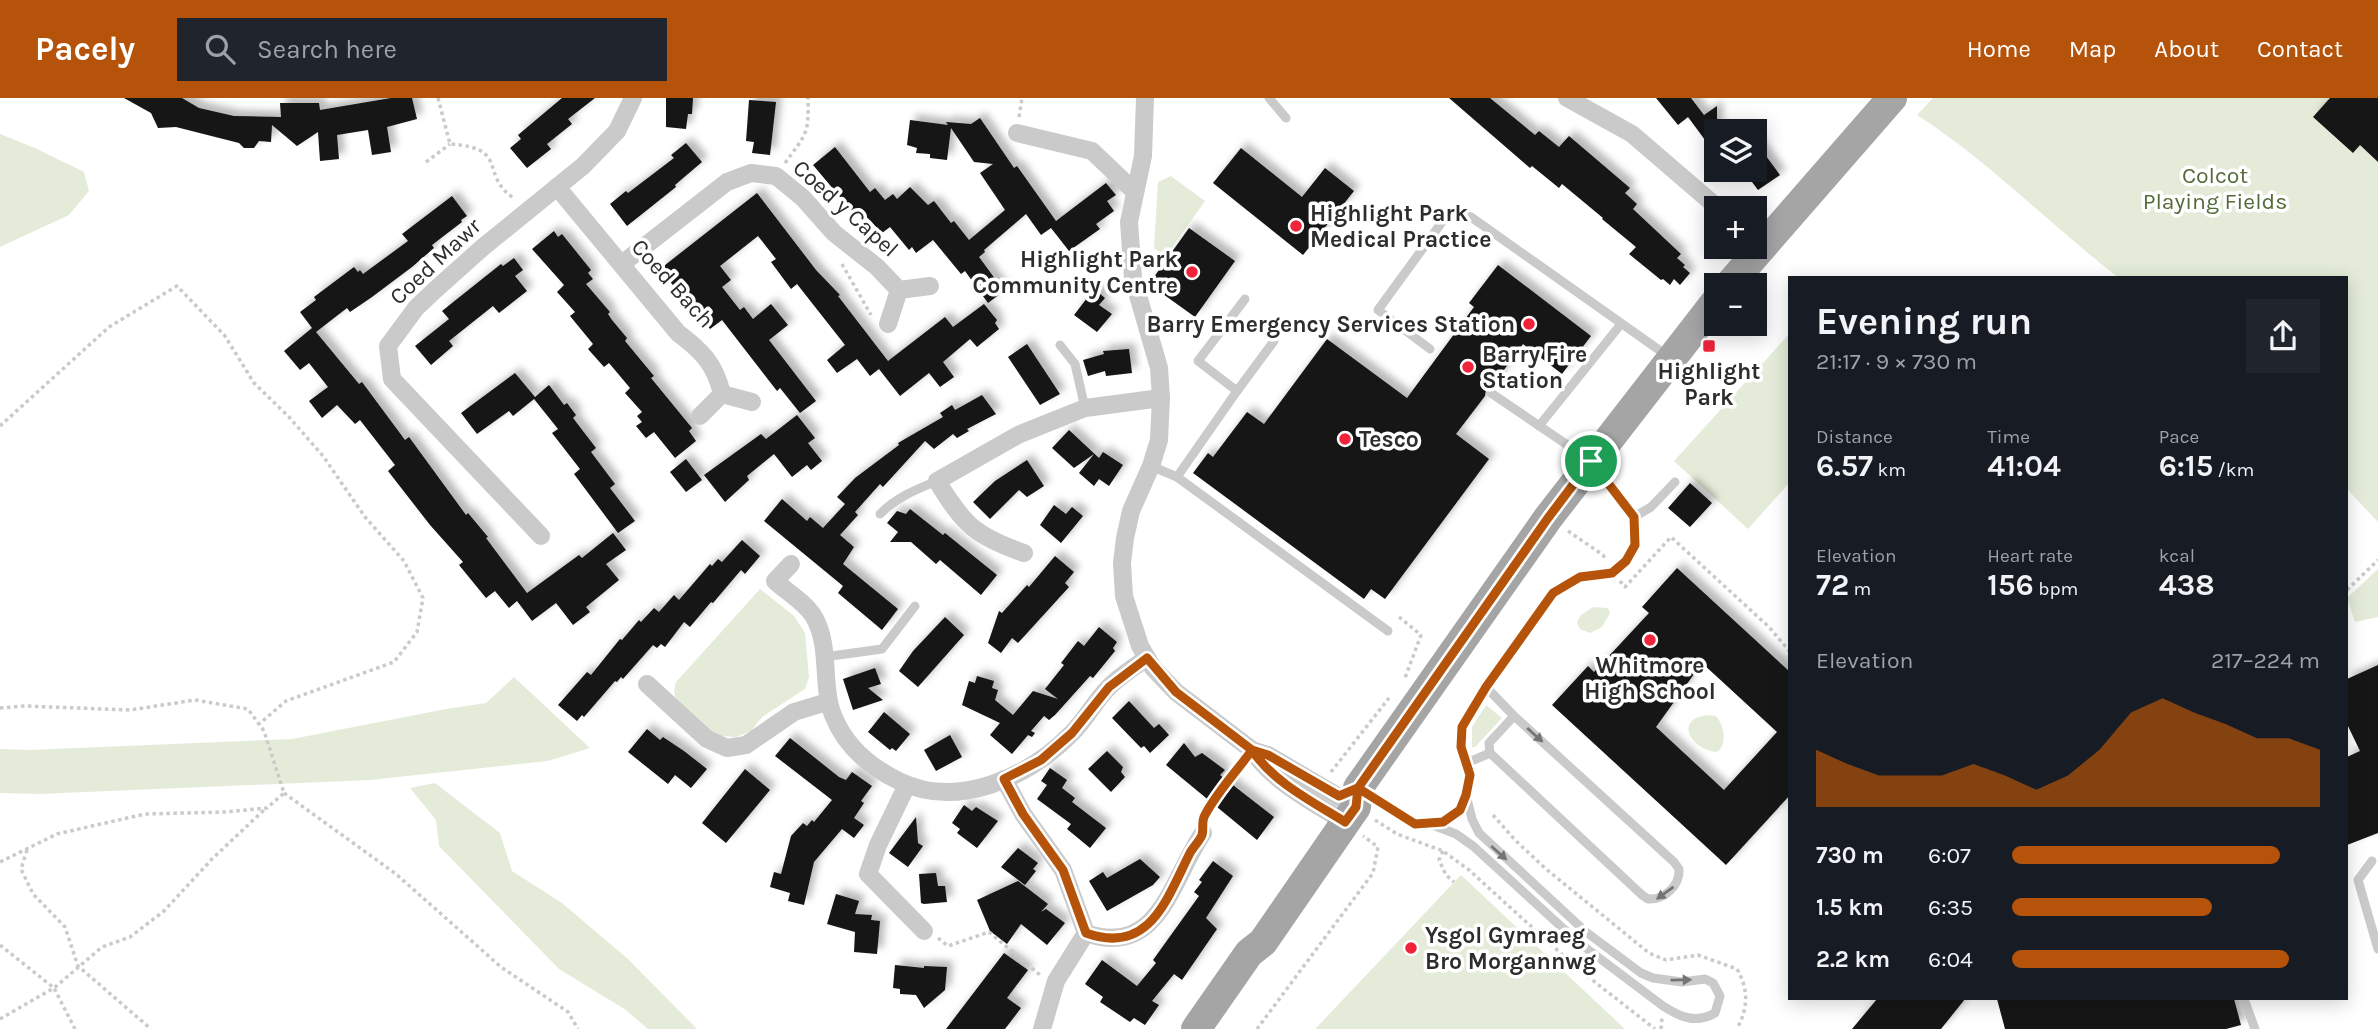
<!DOCTYPE html>
<html lang="en">
<head>
<meta charset="utf-8">
<style>
	body { margin:0; font-family:Karla,sans-serif; background:#20242c; color:#f1f3f6; height:100vh; display:flex; flex-direction:column; font-size:26px; white-space:nowrap }
	* { box-sizing:border-box; margin:0 }
	p { font-size:23px; color:#9ea1a6 }
	.icon { flex:none; width:38px; height:38px; fill:none; stroke:currentColor; stroke-width:2; stroke-linecap:round; stroke-linejoin:round }
	.map { position:relative; flex:1; overflow:hidden }
	.drawer { position:absolute; left:1788px; top:178px; width:560px; height:724px; display:flex; flex-direction:column; background:#171b24; border-radius:0px; box-shadow:0 4px 18px #0003 }
	.drawer>* { flex:none }
	.fabs { position:absolute; left:1704px; top:21px; display:grid; gap:14px }
	.fabs a { display:grid; place-items:center; width:63px; height:63px; border-radius:0px; background:#171b24; box-shadow:0 4px 18px #0003; font-size:35px }
	.pin { position:absolute; display:grid; place-items:center; width:60px; height:60px; color:#fff; margin:-30px; border:4px solid #fff; border-radius:50%; box-shadow:0 2px 7px #0007 }
	.round { display:grid; place-items:center; flex:none; width:74px; height:74px; border-radius:0px; background:#20242c }
	.head { display:flex; align-items:center; justify-content:space-between; height:119px; padding:0 28px }
	h1 { font-size:38px; font-weight:700; line-height:52px }
	.metrics { display:grid; grid-template-columns:repeat(3,1fr); gap:10px; height:119px; padding:7px 28px }
	.metrics div { display:grid; align-content:center }
	.metrics b { font-size:30px; font-weight:700 }
	.metrics small { font-size:19px; font-weight:400 }
	.metrics p { font-size:19px }
	.chart { height:196px; padding:14px 28px }
	.chart p { display:flex; justify-content:space-between }
	.chart svg { width:100%; height:126px; margin-top:7px; fill:#b45309; opacity:.7 }
	ul { padding:0 28px; list-style:none; font-size:23px }
	li { display:grid; grid-template-columns:112px 84px 1fr; align-items:center; height:52px }
	li i { height:18px; border-radius:9px; background:#b45309 }
	header { display:flex; align-items:center; gap:42px; box-sizing:border-box; height:98px; padding:0 35px; background:#b45309; color:#fff }
	header strong { font-size:33px }
	nav { display:flex; gap:38px; margin-inline-start:auto; font-size:24px }
	.search { width:490px; height:63px; background:#20242c; display:flex; align-items:center; gap:18px; box-sizing:border-box; padding:0 24px; border-radius:0px; color:#9ea1a6; font-size:26px }
	.map>svg:first-child { display:block }
	.green { fill:#e4ecd9 }
	.building { fill:#141414; fill-rule:evenodd; filter:url(#shadow) }
	.lines { fill:none; stroke-linecap:round; stroke-linejoin:round }
	.path { stroke:#cacaca; stroke-width:3.5; stroke-dasharray:3.5 3.5; stroke-linecap:butt }
	.service { stroke:#cacaca; stroke-width:9 }
	.minor { stroke:#cacaca; stroke-width:18 }
	.primary { stroke:#a5a5a5; stroke-width:30 }
	.oneway { fill:#747474 }
	.route-casing { stroke:#fff; stroke-width:14 }
	.route { stroke:#b45309; stroke-width:9 }
	.poi-dot { fill:#f0233a; stroke:#fff; stroke-width:2.5 }
	.labels { text-anchor:middle; stroke-width:7; stroke-linejoin:round; paint-order:stroke }
	.park-label { font-size:23px; fill:#526b38; stroke:#fff }
	.street-label { font-size:23px; fill:#2d2d2d; stroke:#fff }
	.poi-label { font-size:23px; font-weight:bold; fill:#2d2d2d; stroke:#fff; text-anchor:start }
</style>
</head>
<body>
<header>
<strong>Pacely</strong>
<div class="search"><svg class="icon" aria-label="search" viewBox="0 0 24 24"><circle cx="10" cy="10" r="6"/><path d="M15 15l6 6"/></svg>Search here</div>
<nav><a>Home</a><a>Map</a><a>About</a><a>Contact</a></nav>
</header>
<div class="map">
<svg width="2378" height="931" viewBox="0 0 2378 931">
	<defs>
		<filter id="shadow"><feDropShadow dx="6" dy="-6" stdDeviation="3.5" flood-color="#0004"/></filter>
	</defs>
	<rect width="100%" height="100%" fill="#fff"/>
	<g class="green">
		<path d="M1933,0H2378V424L2347,391V180H2119C2050,127 1990,64 1917,17Z"/>
		<polygon points="0,36 35,50 84,74 89,93 69,117 0,149"/>
		<polygon points="1171,78 1205,103 1165,159 1154,150 1158,84"/>
		<polygon points="1790,235 1790,384 1748,431 1674,363"/>
		<polygon points="2378,471 2378,519 2355,524 2347,500"/>
		<path d="M760,491L794,518L805,535L809,579L805,591L762,619L751,633L736,639L717,638L677,602C673,596 674,591 676,584Z"/>
		<polygon points="1593,509 1608,510 1610,515 1602,529 1590,535 1580,531 1577,524 1581,517"/>
		<polygon points="514,579 590,650 548,663 370,682 39,696 0,695 0,651 30,652 292,641 446,611 486,605"/>
		<polygon points="1486,607 1502,620 1475,649 1472,649 1472,629"/>
		<path d="M1706,617L1716,618C1724,627 1728,646 1717,654C1694,653 1672,623 1706,617Z"/>
		<polygon points="435,685 500,735 512,773 562,805 628,861 697,931 648,931 626,912 559,871 439,748 436,722 410,690"/>
		<polygon points="1461,777 1625,931 1315,931"/>
	</g>
	<g class="building">
		<polygon points="124,0 182,0 199,10 234,18 281,19 280,5 319,5 320,12 391,0 412,0 417,21 387,29 391,54 372,57 368,32 337,37 339,61 320,63 318,34 297,48 272,27 271,44 259,43 254,50 244,50 239,45 176,29 158,30 151,15"/>
		<polygon points="562,0 595,0 568,21 572,26 547,46 551,51 527,70 510,50 521,41 518,37"/>
		<polygon points="666,0 693,0 692,16 688,16 686,31 666,29"/>
		<polygon points="1449,0 1490,0 1535,37 1539,33 1559,49 1569,38 1630,90 1625,95 1637,106 1633,111 1681,156 1677,160 1685,167 1683,169 1690,175 1680,187 1674,181 1670,187 1663,181 1661,182 1629,156 1636,149 1602,121 1603,120 1562,86 1559,90 1532,68 1530,70"/>
		<polygon points="1656,0 1691,0 1704,17 1717,8 1717,34 1705,42 1688,19 1678,27"/>
		<polygon points="2330,0 2378,0 2378,64 2360,47 2353,55 2313,19"/>
		<polygon points="749,2 776,4 770,57 752,55 754,44 746,43"/>
		<polygon points="980,20 1014,70 1017,68 1056,123 1106,85 1116,97 1107,103 1114,113 1096,126 1100,131 1069,153 1051,130 1041,137 1026,116 984,152 985,154 979,159 1004,193 988,205 965,173 961,176 933,142 916,155 912,149 909,152 890,129 882,135 861,113 856,118 813,67 835,49 870,94 875,90 885,102 893,96 897,101 910,89 928,107 934,103 951,125 954,123 969,142 1005,112 980,75 993,66 974,64 951,30 947,62 930,60 930,56 916,55 917,50 907,47 910,22 948,27 946,24 971,26"/>
		<polygon points="1755,43 1780,77 1758,92 1743,72 1755,72"/>
		<polygon points="686,45 702,64 675,87 676,89 627,128 610,106 626,93 628,95 674,60 671,57"/>
		<polygon points="1241,50 1302,99 1325,70 1354,93 1303,157 1213,85"/>
		<polygon points="757,95 816,172 840,197 838,198 888,263 945,219 953,229 984,206 997,222 995,225 999,231 977,249 970,241 943,264 954,279 940,289 929,275 900,298 879,271 870,278 857,261 837,275 827,262 845,247 797,186 791,191 771,164 776,161 758,138 720,168 731,182 722,189 740,212 744,209 753,221 771,206 788,227 769,242 816,303 800,315 780,290 777,293 722,222 710,231 682,194 680,196 660,171"/>
		<polygon points="452,98 467,118 461,122 462,124 432,147 434,150 412,169 372,199 350,214 347,210 316,234 359,286 362,284 405,342 409,339 466,417 468,415 488,439 486,440 527,495 579,457 582,460 613,435 626,452 606,466 619,482 586,509 590,514 573,527 556,505 532,523 517,503 509,510 495,493 486,500 459,467 463,464 430,427 388,373 395,367 360,322 355,326 337,307 322,320 309,303 328,289 309,265 300,272 284,253 312,230 300,214 316,202 314,199 354,169 358,174 360,172 363,176 408,143 402,136"/>
		<polygon points="1189,130 1235,163 1195,219 1149,186"/>
		<polygon points="554,133 558,139 562,136 591,172 588,175 593,181 586,186 610,214 608,216 612,222 627,240 625,243 654,278 651,280 692,330 689,333 696,343 675,360 654,334 646,340 636,328 642,324 637,318 642,314 625,295 630,290 609,265 604,269 588,251 593,246 570,218 575,214 557,194 564,187 532,151"/>
		<polygon points="514,160 523,172 515,178 527,193 499,215 493,208 449,243 453,248 431,267 415,248 449,221 442,213 501,166 503,168"/>
		<polygon points="1498,167 1591,238 1562,276 1523,246 1492,288 1486,291 1485,298 1456,336 1489,361 1385,501 1371,491 1364,501 1193,375 1208,355 1213,359 1247,314 1264,326 1327,241 1407,300 1474,209 1469,205"/>
		<polygon points="1094,191 1105,200 1099,207 1112,216 1097,234 1074,217"/>
		<polygon points="1027,246 1060,296 1040,307 1008,259"/>
		<polygon points="1129,251 1132,275 1106,278 1105,273 1088,278 1083,262 1104,256 1103,253"/>
		<polygon points="515,275 535,299 549,287 564,307 567,305 576,317 573,320 596,350 591,354 615,386 610,390 635,423 618,435 574,376 580,371 552,335 558,331 534,301 513,318 509,313 477,336 461,315"/>
		<polygon points="982,297 996,316 967,331 969,333 957,340 953,336 934,351 925,343 883,389 880,386 855,414 858,417 840,437 854,449 843,466 898,511 882,532 838,495 843,488 764,423 782,401 807,423 810,419 823,430 845,406 837,399 855,380 899,347 898,345 943,319 940,315 952,307 955,312"/>
		<polygon points="797,317 815,340 808,345 822,363 811,372 807,367 792,379 774,356 747,378 749,382 725,404 704,377 761,336 766,341"/>
		<polygon points="1069,332 1099,360 1103,354 1123,367 1109,388 1099,381 1094,388 1079,375 1094,356 1074,370 1052,350"/>
		<polygon points="686,361 702,382 686,394 670,374"/>
		<polygon points="1027,362 1044,388 1027,399 1019,392 990,421 973,404 995,383"/>
		<polygon points="1690,385 1712,405 1690,429 1668,410"/>
		<polygon points="1054,407 1066,416 1072,409 1083,418 1061,445 1040,427"/>
		<polygon points="910,411 943,437 945,435 997,477 981,497 940,462 936,466 911,444 890,444 898,434 887,425 897,413 906,416"/>
		<polygon points="742,442 760,458 745,476 741,472 713,505 711,504 690,529 684,524 665,549 661,546 657,550 653,547 623,581 621,579 617,584 615,583 584,619 582,617 577,623 558,607 587,574 591,577 620,541 622,542 639,522 641,524 654,510 659,514 674,497 679,502 710,466 712,468 718,461 722,464"/>
		<polygon points="1055,458 1074,474 1065,485 1069,489 1018,545 1012,540 1001,555 988,545 999,513 1002,515 1027,487 1029,489"/>
		<path d="M1677,470L1790,574V697L1726,767L1552,607L1588,568L1594,574L1649,515L1642,509ZM1702,565L1777,634L1724,692L1656,629Z"/>
		<polygon points="945,519 964,537 918,589 899,573 913,553"/>
		<polygon points="1099,529 1117,544 1113,550 1115,553 1093,580 1090,578 1055,617 1049,622 1044,618 1031,633 1035,635 1032,639 1028,637 1012,656 990,637 1000,625 962,607 969,583 975,585 977,578 994,583 992,590 998,592 995,602 1013,617 1033,593 1058,601 1045,591 1064,567 1061,565 1078,543 1084,548"/>
		<polygon points="2378,567 2378,735 2347,747 2347,659 2360,653 2347,626 2347,581"/>
		<polygon points="875,570 881,586 868,590 883,602 853,612 843,581"/>
		<polygon points="1129,603 1154,630 1159,626 1169,637 1150,655 1144,648 1141,650 1112,620"/>
		<polygon points="884,614 910,636 896,653 892,650 890,652 868,634"/>
		<polygon points="647,631 660,642 663,639 684,653 707,671 691,690 675,677 668,686 628,654"/>
		<polygon points="950,637 962,659 936,673 924,652"/>
		<polygon points="790,640 839,679 846,682 852,674 872,688 861,703 864,705 854,720 864,727 854,740 842,731 814,764 804,807 788,803 790,795 770,789 774,774 781,776 791,738 803,725 807,728 812,722 814,724 832,702 775,658"/>
		<polygon points="1184,645 1195,659 1202,655 1225,672 1220,677 1274,719 1257,742 1166,667"/>
		<polygon points="1107,653 1123,669 1121,674 1125,679 1111,694 1088,671"/>
		<polygon points="1050,670 1067,682 1062,690 1075,700 1072,704 1106,730 1090,750 1067,731 1071,726 1037,701 1047,687 1041,683"/>
		<polygon points="745,671 770,692 726,745 702,725"/>
		<polygon points="964,707 972,713 976,709 998,723 977,750 957,735 960,731 952,725"/>
		<polygon points="916,719 918,745 923,748 908,769 889,755"/>
		<polygon points="1018,750 1038,765 1033,771 1036,773 1025,787 1001,769"/>
		<polygon points="1140,761 1160,779 1153,787 1107,813 1089,783 1103,774 1107,780"/>
		<polygon points="1213,763 1233,778 1206,820 1217,831 1182,882 1174,876 1152,903 1159,907 1145,927 1134,920 1130,924 1100,904 1103,899 1085,886 1102,862 1137,888 1156,865 1153,862 1199,798 1194,794 1202,784 1199,782"/>
		<polygon points="936,775 938,788 945,788 947,804 924,806 921,805 919,776"/>
		<polygon points="1018,783 1048,806 1041,814 1046,811 1065,825 1047,847 1021,826 1007,846 990,833 977,802"/>
		<polygon points="836,796 859,803 855,816 872,817 871,822 880,823 877,856 854,854 855,834 827,826"/>
		<polygon points="1004,855 1028,872 1007,900 1021,910 1005,931 946,931"/>
		<polygon points="895,867 924,870 924,868 947,869 945,892 924,910 916,897 900,896 900,891 893,890"/>
		<polygon points="1877,901 1965,901 1941,931 1852,931"/>
		<polygon points="1997,901 2234,901 2241,927 2226,931 2005,931"/>
	</g>
	<g class="lines">
		<g class="path">
			<path d="M438,0L450,46C511,50 478,77 515,101"/>
			<polyline points="1019,19 1022,0"/>
			<polyline points="426,64 450,46"/>
			<path d="M785,65C806,36 809,37 808,0"/>
			<polyline points="842,166 871,217"/>
			<polyline points="0,328 109,229 177,188 225,238 254,285 289,319 323,358 365,419 404,463 423,500 417,534 394,564 286,603 259,626"/>
			<polyline points="1568,433 1603,457 1606,462"/>
			<polyline points="1620,483 1625,489 1671,439 1769,529 1790,554"/>
			<polyline points="2347,492 2378,462"/>
			<polyline points="1399,519 1421,537 1405,580"/>
			<polyline points="0,610 25,608 130,612 195,602 248,611 264,633 284,695 267,710 225,714 145,716 57,736 0,764"/>
			<polyline points="1331,674 1389,600"/>
			<polyline points="284,695 396,776 501,869 568,914 578,931"/>
			<path d="M1493,717L1516,743L1546,771L1649,855L1666,862L1698,857L1737,871C1749,892 1748,910 1737,931"/>
			<polyline points="1203,719 1241,666"/>
			<polyline points="1375,722 1397,736 1443,753 1469,772 1577,870 1655,931"/>
			<polyline points="27,752 21,771 33,796 65,829 78,868 151,931"/>
			<polyline points="1443,753 1439,762 1446,777 1454,784"/>
			<polyline points="938,840 948,848 989,834 1040,877"/>
			<polyline points="0,847 54,890 102,849 130,839 164,813 212,761 265,711"/>
			<polyline points="0,921 54,890 75,931"/>
			<polyline points="1257,931 1373,775 1378,749 1363,738"/>
			<polyline points="1661,931 1662,920"/>
		</g>
		<g class="service">
			<polyline points="1269,0 1286,20"/>
			<polyline points="1060,247 1075,266 1085,310"/>
			<polyline points="1430,251 1378,212 1450,113 1471,119 1669,259"/>
			<polyline points="1237,293 1274,243"/>
			<polyline points="1491,295 1591,363 1634,419 1651,409 1675,384"/>
			<polyline points="1539,328 1621,226"/>
			<polyline points="1151,368 1177,379 1237,293 1198,263 1245,201"/>
			<polyline points="1177,379 1388,533"/>
			<path d="M880,416C897,399 915,392 937,383"/>
			<polyline points="824,559 882,551 915,508"/>
			<path d="M1486,589L1514,618L1674,764L1679,771C1680,788 1664,802 1648,801L1642,797L1490,655L1489,645L1514,618"/>
			<polyline points="1467,665 1490,655"/>
			<path d="M1362,693C1378,703 1395,719 1414,725C1443,734 1469,710 1470,682C1470,650 1451,649 1470,614L1553,495L1580,479L1612,475L1626,463L1635,448L1634,419"/>
			<path d="M1430,726L1456,736L1473,748L1578,844L1663,908C1680,919 1696,926 1715,915L1720,898L1713,885L1705,881L1682,884L1653,880L1641,875L1586,834L1479,735L1472,721L1466,697"/>
			<polyline points="2372,763 2358,782 2378,851"/>
			<polyline points="2244,901 2255,931"/>
		</g>
		<g class="minor">
			<path d="M1145,0L1143,58L1129,124L1133,180L1159,270L1161,300L1159,342L1151,368L1131,413L1125,440L1122,465L1124,498L1140,548L1153,570L1176,594L1252,652C1273,684 1313,704 1345,724"/>
			<polyline points="1567,0 1632,36 1718,110"/>
			<polyline points="1017,35 1092,53 1134,93"/>
			<path d="M557,89L678,235C702,253 715,266 722,296L700,318"/>
			<polyline points="623,165 727,84 751,75 776,78 803,100 834,135 877,169 899,192 888,226"/>
			<polyline points="899,192 930,188"/>
			<polyline points="722,296 752,304"/>
			<polyline points="541,438 392,281 388,248 416,210 435,192 482,150 583,68 617,33 633,0"/>
			<path d="M1024,455C975,438 964,427 937,383L1018,337L1085,310L1161,300"/>
			<path d="M791,466L775,483C787,494 806,505 814,519C831,548 821,587 833,617C845,648 870,669 899,683C958,712 1029,679 1072,635C1086,621 1095,603 1109,589C1120,578 1134,569 1147,560"/>
			<polyline points="647,586 707,641 727,650 746,647 794,614 827,604"/>
			<polyline points="1255,653 1268,657 1356,709"/>
			<path d="M1004,681L1023,716L1063,772L1086,835C1159,861 1172,780 1203,735"/>
			<polyline points="907,687 878,747 868,776 924,833"/>
			<polyline points="1042,931 1056,883 1086,835"/>
		</g>
		<g class="primary">
			<polyline points="1729,187 1892,0"/>
			<polyline points="1196,931 1249,855 1263,844 1356,709 1358,690 1548,420 1717,202"/>
		</g>
	</g>
	<defs><path id="oneway-solid" d="M-6-.8H1V-3.2L6.5 0L1 3.2V.8H-6Z" transform="scale(1.75)"/></defs>
	<g class="oneway">
		<use href="#oneway-solid" transform="translate(1535 637) rotate(42)"/>
		<use href="#oneway-solid" transform="translate(1499 755) rotate(42)"/>
		<use href="#oneway-solid" transform="translate(1665 795) rotate(144)"/>
		<use href="#oneway-solid" transform="translate(1681 882) rotate(-1)"/>
	</g>
	<g class="lines">
		<g class="route-casing">
			<path id="route" d="M1591,363L1548,420L1358,690L1339,698L1268,657L1252,652L1176,594L1147,560L1109,589L1072,635L1041,662L1004,681L1023,716L1063,772L1086,835C1150,858 1167,800 1190,755C1193,749 1199,744 1202,737C1204,731 1201,723 1205,717C1217,694 1237,673 1252,652C1273,684 1313,704 1345,724L1356,709L1358,690L1415,726L1443,724L1460,712L1466,697L1470,677L1461,649L1462,629L1486,589L1553,495L1580,479L1612,475L1626,463L1635,447L1634,419L1591,363"/>
		</g>
		<use href="#route" class="route"/>
	</g>
	<g class="poi-dot">
		<circle cx="1296" cy="128" r="7"/>
		<circle cx="1192" cy="174" r="7"/>
		<circle cx="1529" cy="226" r="7"/>
		<rect x="1702" y="241" width="14" height="14" rx="3.5"/>
		<circle cx="1468" cy="269" r="7"/>
		<circle cx="1345" cy="341" r="7"/>
		<circle cx="1650" cy="542" r="7"/>
		<circle cx="1411" cy="850" r="7"/>
	</g>
	<g class="labels">
		<g class="park-label">
			<text x="2215" y="85">Colcot<tspan x="2215" dy="26">Playing Fields</tspan></text>
		</g>
		<g class="street-label">
			<text transform="translate(846 110) rotate(42)" y="8">Coed y Capel</text>
			<text transform="translate(435 163) rotate(-43)" y="8">Coed Mawr</text>
			<text transform="translate(673 185) rotate(48)" y="8">Coed Bach</text>
		</g>
		<g class="poi-label">
			<text x="1310" y="123">Highlight Park<tspan x="1310" dy="26">Medical Practice</tspan></text>
			<text x="1178" y="169" text-anchor="end">Highlight Park<tspan x="1178" dy="26">Community Centre</tspan></text>
			<text x="1515" y="234" text-anchor="end">Barry Emergency Services Station</text>
			<text x="1482" y="264">Barry Fire<tspan x="1482" dy="26">Station</tspan></text>
			<text x="1709" y="281" text-anchor="middle">Highlight<tspan x="1709" dy="26">Park</tspan></text>
			<text x="1359" y="349">Tesco</text>
			<text x="1650" y="575" text-anchor="middle">Whitmore<tspan x="1650" dy="26">High School</tspan></text>
			<text x="1425" y="845">Ysgol Gymraeg<tspan x="1425" dy="26">Bro Morgannwg</tspan></text>
		</g>
	</g>
</svg>
<div class="fabs">
<a><svg class="icon" aria-label="layers" viewBox="0 0 24 24"><path d="M12 4l9 5-9 5-9-5zM3 14l9 5 9-5"/></svg></a>
<a>+</a>
<a>−</a>
</div>
<div class="pin" style="left:1591px;top:363px;background:#1e9e55"><svg class="icon" aria-label="arrive" viewBox="0 0 24 24"><path d="M6 21V4h12l-3 4 3 4H6"/></svg></div>
<section class="drawer">
<div class="head"><div><h1>Evening run</h1><p>21:17 · 9 × 730 m</p></div><a class="round"><svg class="icon" aria-label="share" viewBox="0 0 24 24"><path d="M12 15V3M7 8l5-5 5 5M5 13v7h14v-7"/></svg></a></div>
<div class="metrics">
<div><p>Distance</p><b>6.57<small> km</small></b></div>
<div><p>Time</p><b>41:04</b></div>
<div><p>Pace</p><b>6:15<small> /km</small></b></div>
</div>
<div class="metrics">
<div><p>Elevation</p><b>72<small> m</small></b></div>
<div><p>Heart rate</p><b>156<small> bpm</small></b></div>
<div><p>kcal</p><b>438</b></div>
</div>
<div class="chart"><p><span>Elevation</span>217–224 m</p>
<svg viewBox="0 0 160 44" preserveAspectRatio="none"><path d="M0 44V24L10 29L20 33L30 33L40 33L50 29L60 33L70 38L80 33L90 24L100 11L110 6L120 11L130 15L140 20L150 20L160 24V44z"/></svg>
</div>
<ul>
<li><b>730 m</b>6:07<i style="width:87%"></i></li>
<li><b>1.5 km</b>6:35<i style="width:65%"></i></li>
<li><b>2.2 km</b>6:04<i style="width:90%"></i></li>
</ul>
</section>
</div>
</body>
</html>
